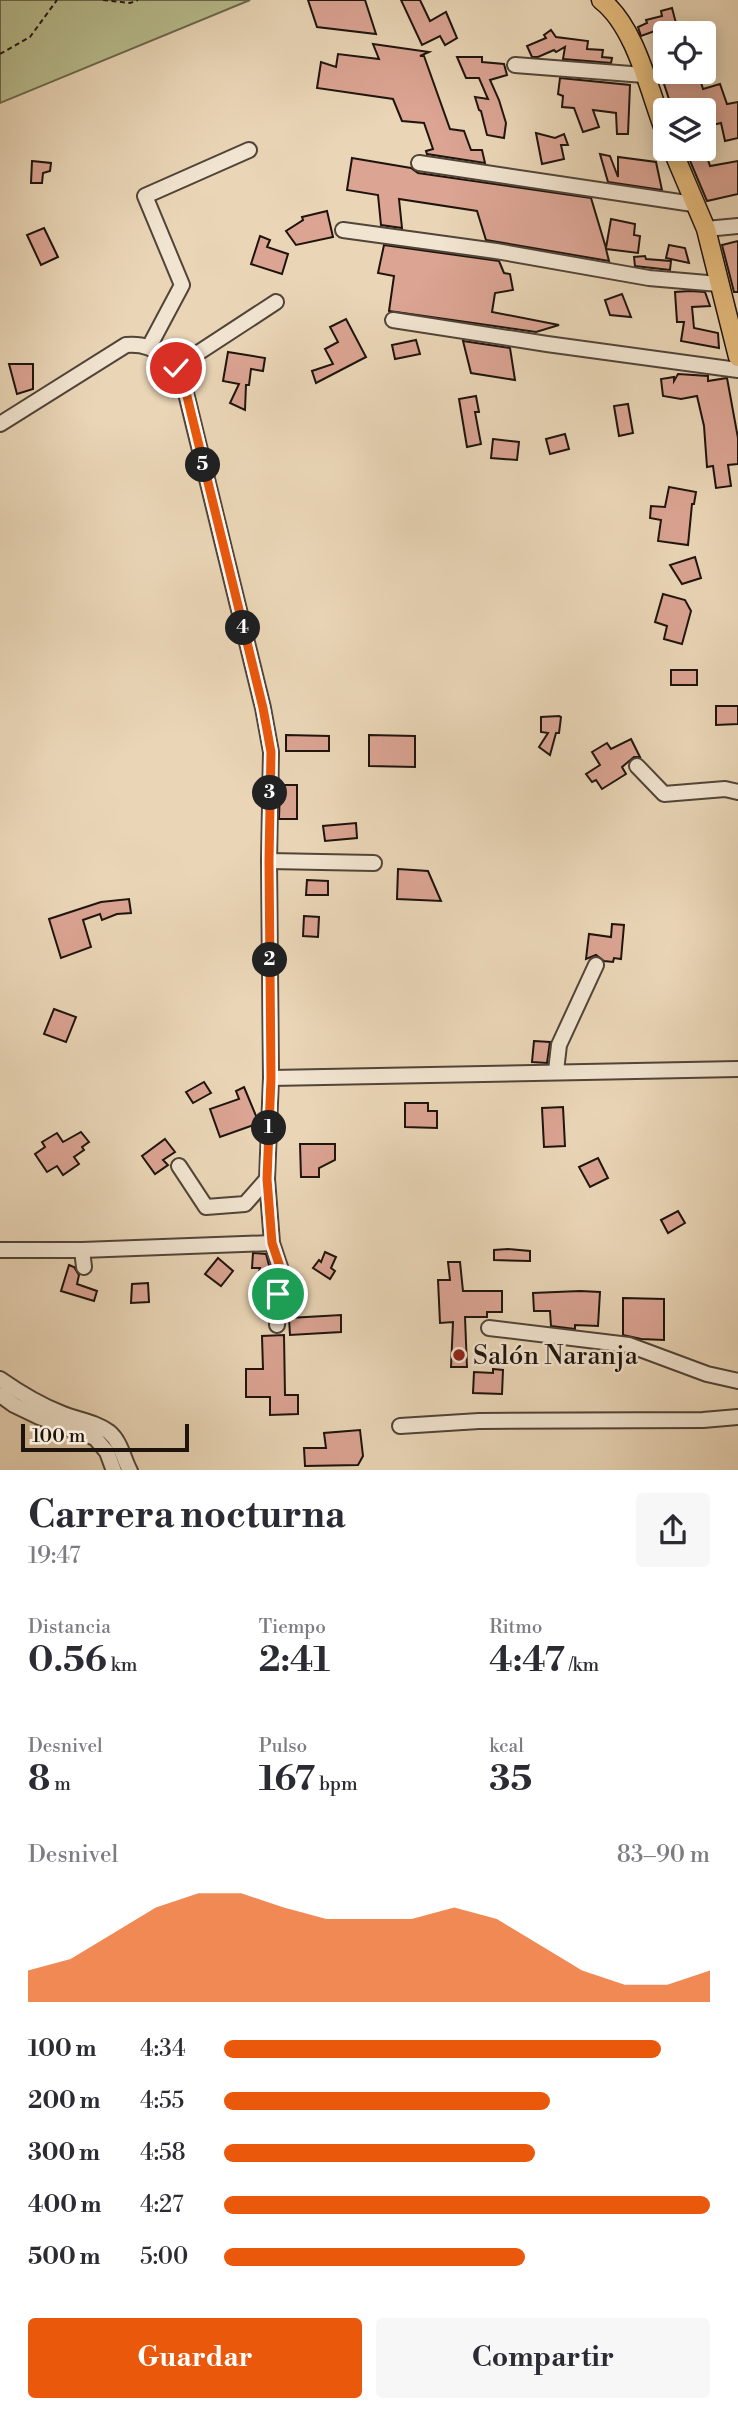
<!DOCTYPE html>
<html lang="es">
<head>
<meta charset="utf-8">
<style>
	body { margin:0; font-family:"Libre Bodoni",serif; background:#f7f7f7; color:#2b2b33; height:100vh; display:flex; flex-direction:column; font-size:26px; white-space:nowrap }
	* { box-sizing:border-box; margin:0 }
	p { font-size:23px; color:#7c7c81 }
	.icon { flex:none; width:38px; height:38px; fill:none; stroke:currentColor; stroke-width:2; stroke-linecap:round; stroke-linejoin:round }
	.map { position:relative; height:1470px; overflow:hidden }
	.side { display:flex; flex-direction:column; background:#fff; flex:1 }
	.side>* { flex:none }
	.fabs { position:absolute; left:653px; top:21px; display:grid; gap:14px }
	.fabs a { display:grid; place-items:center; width:63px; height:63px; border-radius:7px; background:#fff; box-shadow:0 4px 18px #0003; font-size:35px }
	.scale { position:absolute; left:21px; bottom:18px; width:168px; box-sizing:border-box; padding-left:7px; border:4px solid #1e140d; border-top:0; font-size:19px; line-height:24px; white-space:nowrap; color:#1e140d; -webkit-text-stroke:5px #f1e4d0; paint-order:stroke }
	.pin { position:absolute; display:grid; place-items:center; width:60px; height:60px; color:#fff; margin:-30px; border:4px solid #fff; border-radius:50%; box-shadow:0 2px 7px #0007 }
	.km { position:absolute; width:35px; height:35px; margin:-18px; border-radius:50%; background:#222; color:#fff; font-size:19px; line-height:35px; text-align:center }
	.round { display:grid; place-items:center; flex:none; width:74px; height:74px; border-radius:7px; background:#f7f7f7 }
	.summary { display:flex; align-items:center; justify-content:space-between; height:119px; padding:0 28px }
	h1 { font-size:38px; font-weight:700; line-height:52px }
	.stats { display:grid; grid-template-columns:repeat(3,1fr); gap:10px; height:119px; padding:7px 28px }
	.stats div { display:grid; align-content:center }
	.stats b { font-size:35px; font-weight:700 }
	.stats small { font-size:19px; font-weight:400 }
	.stats p { font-size:19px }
	.chart { height:196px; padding:14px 28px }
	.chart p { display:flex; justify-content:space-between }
	.chart svg { width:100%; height:126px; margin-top:7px; fill:#ea580c; opacity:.7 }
	.cta { display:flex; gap:14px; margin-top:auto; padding:14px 28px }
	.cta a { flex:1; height:80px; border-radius:7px; background:#ea580c; color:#fff; font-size:28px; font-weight:700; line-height:80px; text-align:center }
	.cta a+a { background:#f7f7f7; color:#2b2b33 }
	ul { padding:0 28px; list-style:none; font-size:23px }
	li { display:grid; grid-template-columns:112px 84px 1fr; align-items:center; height:52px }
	li i { height:18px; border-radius:9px; background:#ea580c }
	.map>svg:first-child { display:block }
	.green { fill:#b8bd8e; stroke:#6b684e; stroke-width:2 }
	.building { fill:#dba493; stroke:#1e140d; stroke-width:2 }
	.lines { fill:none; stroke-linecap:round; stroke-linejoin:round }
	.minor-casing { stroke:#514438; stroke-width:18 }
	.major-casing { stroke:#1e140d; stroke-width:21 }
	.path { stroke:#1e140d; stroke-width:2; stroke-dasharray:5 3.5; stroke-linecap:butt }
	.minor { stroke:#f1e4d0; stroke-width:14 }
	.major { stroke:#e5bb7c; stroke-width:18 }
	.route-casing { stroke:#fff; stroke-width:14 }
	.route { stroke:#ea580c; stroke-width:9 }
	.poi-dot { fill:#8f2418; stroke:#f1e4d0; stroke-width:2.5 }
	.labels { text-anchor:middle; stroke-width:5; stroke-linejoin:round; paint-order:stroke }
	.poi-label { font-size:26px; fill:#1e140d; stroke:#f1e4d0; text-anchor:start }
</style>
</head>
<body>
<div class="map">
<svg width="738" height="1471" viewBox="0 0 738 1471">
	<rect width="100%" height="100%" fill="#ead6b7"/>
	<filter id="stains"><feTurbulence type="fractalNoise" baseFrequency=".00286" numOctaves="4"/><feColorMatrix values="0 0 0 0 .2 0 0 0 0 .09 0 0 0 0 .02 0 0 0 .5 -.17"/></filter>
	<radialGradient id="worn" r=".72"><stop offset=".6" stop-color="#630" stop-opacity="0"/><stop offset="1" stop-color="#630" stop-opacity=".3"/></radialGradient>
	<polygon class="green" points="0,0 250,0 0,103"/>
	<g class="building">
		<polygon points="308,0 365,0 376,34 317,27"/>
		<polygon points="401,0 420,0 430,21 446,12 457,38 445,45 440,36 422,45"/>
		<polygon points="672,8 677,27 667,30 666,27 641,36 638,27 647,23 646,20 662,16 661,11"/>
		<polygon points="551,30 556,37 588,41 587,49 603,50 602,57 612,58 611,63 563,59 565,47 556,52 554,50 538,57 532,57 527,46 546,38 544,35"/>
		<polygon points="373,44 429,52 420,56 424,56 450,129 464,131 471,150 482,150 485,163 427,154 426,151 433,149 424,123 402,121 393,99 317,88 321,62 336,67 338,54 379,59"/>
		<polygon points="457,57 482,57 482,62 504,64 507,75 490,80 499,100 506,123 504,138 487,135 481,111 479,110 475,97 488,99 479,78 466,78"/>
		<polygon points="664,72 698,72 703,89 720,84 727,104 738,102 738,138 725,141 721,123 704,127 704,110 676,110 674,101 670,102 663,81 667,80"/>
		<polygon points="560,78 630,85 628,134 617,134 616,113 593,110 599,127 583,132 574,108 562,107 563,96 558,94"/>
		<polygon points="536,133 555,138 564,134 568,145 561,145 564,159 542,164"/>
		<polygon points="704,147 710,166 738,161 738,194 707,201 685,149 704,149"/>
		<polygon points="600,154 610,156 618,177 618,157 656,162 662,190 608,182"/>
		<polygon points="352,158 411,168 418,173 591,198 606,248 611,219 635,224 634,235 640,236 638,253 606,249 609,261 486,240 477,211 399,199 402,228 381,225 378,195 347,190"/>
		<polygon points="32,161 51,163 50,171 43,173 42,183 31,183"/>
		<polygon points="327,211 333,237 296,245 286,231 303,220 302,217"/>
		<polygon points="44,228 58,257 41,265 27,235"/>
		<polygon points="260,236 270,240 267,247 288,254 282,274 251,264"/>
		<polygon points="738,241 738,292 734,292 722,245"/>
		<polygon points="384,245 499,261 504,273 510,274 513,290 495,293 492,312 559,325 536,332 389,311 394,276 378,273"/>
		<polygon points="669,245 685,248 689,263 666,258"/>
		<polygon points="645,256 646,259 671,261 670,270 635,266 634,257"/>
		<polygon points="690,291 705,292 710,306 692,307 694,328 718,333 719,348 681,341 684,322 677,322 675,292"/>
		<polygon points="622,294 631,317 610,315 605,300"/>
		<polygon points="346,319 366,357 316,383 312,371 333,364 325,349 338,342 330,327"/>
		<polygon points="416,340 420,354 395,359 392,345"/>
		<polygon points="463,341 510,348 515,380 471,373"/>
		<polygon points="228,352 265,358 263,371 251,369 249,385 246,385 245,410 230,403 239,384 223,381"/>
		<polygon points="9,364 33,364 33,389 17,394"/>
		<polygon points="678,374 708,376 708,381 727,378 738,438 738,464 728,465 731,486 716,488 713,466 707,467 704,426 697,396 681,399 663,396 661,379 674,377 674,381"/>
		<polygon points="476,396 479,412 475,412 481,444 467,447 459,399"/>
		<polygon points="628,404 633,433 619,436 614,406"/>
		<polygon points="565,434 569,449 550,454 546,439"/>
		<polygon points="493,439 519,442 517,460 491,458"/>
		<polygon points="669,487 696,492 694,504 692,504 688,545 658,541 661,520 650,518 651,506 665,507"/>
		<polygon points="695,557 701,578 682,584 670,565"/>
		<polygon points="663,594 685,600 691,611 682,644 664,639 667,626 655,622"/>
		<rect x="671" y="670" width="26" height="15"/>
		<polygon points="716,706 738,706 738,724 716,725"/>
		<polygon points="559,716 561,717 559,733 556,733 550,755 539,747 548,733 541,732 541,717"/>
		<polygon points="286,735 329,736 329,751 286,751"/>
		<polygon points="369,735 415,736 415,767 369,766"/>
		<polygon points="631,739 640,757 634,757 622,767 626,774 602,789 596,780 592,782 586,774 600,765 592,752 607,743 611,749"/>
		<polygon points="280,785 297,785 297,819 279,819"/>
		<polygon points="356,823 357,838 325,841 323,826"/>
		<polygon points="398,869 428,871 441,901 397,899"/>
		<polygon points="307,880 328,881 328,895 306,895"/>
		<polygon points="129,899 131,913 117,914 102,920 100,914 83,920 91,947 61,958 49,919 101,902"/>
		<polygon points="304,916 319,917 318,937 303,936"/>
		<polygon points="612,924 624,925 621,959 614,958 613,962 604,961 596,955 586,959 589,934 611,937"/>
		<polygon points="54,1009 76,1017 66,1042 44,1034"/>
		<polygon points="534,1041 550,1042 547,1063 532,1062"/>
		<polygon points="204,1082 211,1093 193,1103 186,1092"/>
		<polygon points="244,1087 259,1123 220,1137 210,1109 239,1099 236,1091"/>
		<polygon points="405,1103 428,1103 428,1111 437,1111 437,1128 405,1127"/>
		<polygon points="563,1107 565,1146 544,1147 542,1108"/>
		<polygon points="81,1132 89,1142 82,1147 84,1150 74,1157 79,1164 63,1175 57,1166 47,1172 35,1154 45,1147 42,1142 57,1133 63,1142"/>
		<polygon points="165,1139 175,1152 163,1160 168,1165 155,1174 142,1156"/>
		<polygon points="300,1144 335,1144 335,1160 319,1168 319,1177 301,1177"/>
		<polygon points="598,1158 608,1178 590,1187 579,1167"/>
		<polygon points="678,1211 685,1223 668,1233 661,1220"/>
		<polygon points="508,1249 530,1251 530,1261 494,1260 494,1250"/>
		<polygon points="325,1252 336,1257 331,1268 335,1271 330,1279 313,1268 319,1260 321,1262"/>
		<polygon points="253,1253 266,1254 271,1273 259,1272 260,1268 252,1268"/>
		<polygon points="218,1258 233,1271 221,1286 205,1274"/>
		<polygon points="448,1262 460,1262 463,1291 502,1291 502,1312 487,1312 487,1317 465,1317 467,1367 451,1367 453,1322 440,1323 438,1280 450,1280"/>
		<polygon points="69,1265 74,1267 79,1275 77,1284 97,1291 94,1301 61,1291"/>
		<polygon points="148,1283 149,1302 131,1303 132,1284"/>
		<polygon points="580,1291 600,1292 598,1326 575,1325 575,1329 551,1326 550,1311 534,1311 533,1293"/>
		<polygon points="623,1298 664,1299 664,1340 641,1339 623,1335"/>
		<polygon points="341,1315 341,1332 290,1335 289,1318"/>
		<polygon points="284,1335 285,1395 298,1395 298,1414 270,1415 270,1397 246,1397 246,1369 263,1369 262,1336"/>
		<polygon points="493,1369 503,1370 502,1394 473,1393 474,1372 493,1373"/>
		<polygon points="360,1430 363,1456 358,1465 305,1466 304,1448 326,1448 324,1433"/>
	</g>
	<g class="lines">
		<g class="minor-casing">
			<g id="minor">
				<polyline points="515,65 644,75"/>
				<polyline points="419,163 693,204"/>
				<polyline points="706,229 738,226"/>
				<polyline points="343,230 496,251 649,278 719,284"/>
				<polyline points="393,320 547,344 738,370"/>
				<polyline points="149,347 182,285 145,196 249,150"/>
				<polyline points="175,368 276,302"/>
				<path d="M0,424L126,345C158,342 173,363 185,389L263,708L271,752L269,861L271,1078L267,1179L272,1243L281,1270L277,1325"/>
				<polyline points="637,766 664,794 725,789 738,792"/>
				<polyline points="269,861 374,863"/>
				<polyline points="556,1071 559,1045 596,965"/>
				<polyline points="271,1078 738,1069"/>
				<polyline points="179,1166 206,1207 245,1204 267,1179"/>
				<polyline points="0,1250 82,1250 272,1243"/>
				<polyline points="82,1250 84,1267"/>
				<polyline points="489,1328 629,1345 707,1374 738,1381"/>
				<path d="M0,1379C20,1393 40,1405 63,1414C78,1420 96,1422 109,1432C121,1442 123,1458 130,1471"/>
				<polyline points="0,1395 14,1405 39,1417 95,1438 107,1452 114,1471"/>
				<polyline points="400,1426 479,1421 703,1420 738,1417"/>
			</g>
		</g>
		<g class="major-casing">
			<g id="major">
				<path d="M601,0C636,27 649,91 665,132"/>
				<polyline points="672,149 706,229 738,357"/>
			</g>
		</g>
		<g class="path">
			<polyline points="103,0 130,3 138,0"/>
			<polyline points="0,54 30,37 57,0"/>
		</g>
		<use href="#minor" class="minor"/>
		<use href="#major" class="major"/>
	</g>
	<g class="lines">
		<g class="route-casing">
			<polyline id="route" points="176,368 185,388 263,708 271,752 269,861 271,1078 267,1179 272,1243 281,1270 278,1294"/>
		</g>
		<use href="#route" class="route"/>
	</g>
	<circle class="poi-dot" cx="459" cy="1355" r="7"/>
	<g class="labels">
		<g class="poi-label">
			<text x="473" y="1364">Salón Naranja</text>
		</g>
	</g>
	<rect width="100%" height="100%" filter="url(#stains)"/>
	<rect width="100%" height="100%" fill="url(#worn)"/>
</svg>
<div class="fabs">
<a><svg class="icon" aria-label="locate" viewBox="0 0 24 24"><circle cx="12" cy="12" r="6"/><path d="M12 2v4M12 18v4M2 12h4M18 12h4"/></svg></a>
<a><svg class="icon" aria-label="layers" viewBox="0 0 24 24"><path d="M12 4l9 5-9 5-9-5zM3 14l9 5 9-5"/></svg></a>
</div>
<div class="scale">100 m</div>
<div class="pin" style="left:278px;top:1294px;background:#1e9e55"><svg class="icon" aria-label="arrive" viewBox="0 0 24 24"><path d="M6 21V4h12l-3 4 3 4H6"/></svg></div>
<div class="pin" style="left:176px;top:368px;background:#d93025"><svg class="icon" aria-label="check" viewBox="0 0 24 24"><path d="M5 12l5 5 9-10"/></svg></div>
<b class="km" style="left:269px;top:1128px">1</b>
<b class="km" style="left:270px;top:960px">2</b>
<b class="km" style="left:270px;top:793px">3</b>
<b class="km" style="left:243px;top:628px">4</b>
<b class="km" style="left:203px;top:465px">5</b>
</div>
<section class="side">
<div class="summary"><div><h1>Carrera nocturna</h1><p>19:47</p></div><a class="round"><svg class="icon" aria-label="share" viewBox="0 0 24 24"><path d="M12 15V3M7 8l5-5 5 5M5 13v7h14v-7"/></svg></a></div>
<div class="stats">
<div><p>Distancia</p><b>0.56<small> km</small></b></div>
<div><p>Tiempo</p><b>2:41</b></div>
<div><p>Ritmo</p><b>4:47<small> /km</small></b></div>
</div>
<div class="stats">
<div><p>Desnivel</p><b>8<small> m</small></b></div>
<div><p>Pulso</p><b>167<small> bpm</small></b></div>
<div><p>kcal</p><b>35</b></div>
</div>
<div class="chart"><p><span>Desnivel</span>83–90 m</p>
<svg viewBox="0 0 160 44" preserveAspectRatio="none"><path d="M0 44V33L10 29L20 20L30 11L40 6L50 6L60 11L70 15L80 15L90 15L100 11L110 15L120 24L130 33L140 38L150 38L160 33V44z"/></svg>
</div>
<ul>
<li><b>100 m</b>4:34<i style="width:90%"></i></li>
<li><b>200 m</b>4:55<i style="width:67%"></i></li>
<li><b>300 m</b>4:58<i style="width:64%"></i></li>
<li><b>400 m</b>4:27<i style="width:100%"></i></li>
<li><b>500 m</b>5:00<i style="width:62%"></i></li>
</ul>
<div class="cta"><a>Guardar</a><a>Compartir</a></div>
</section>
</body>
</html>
